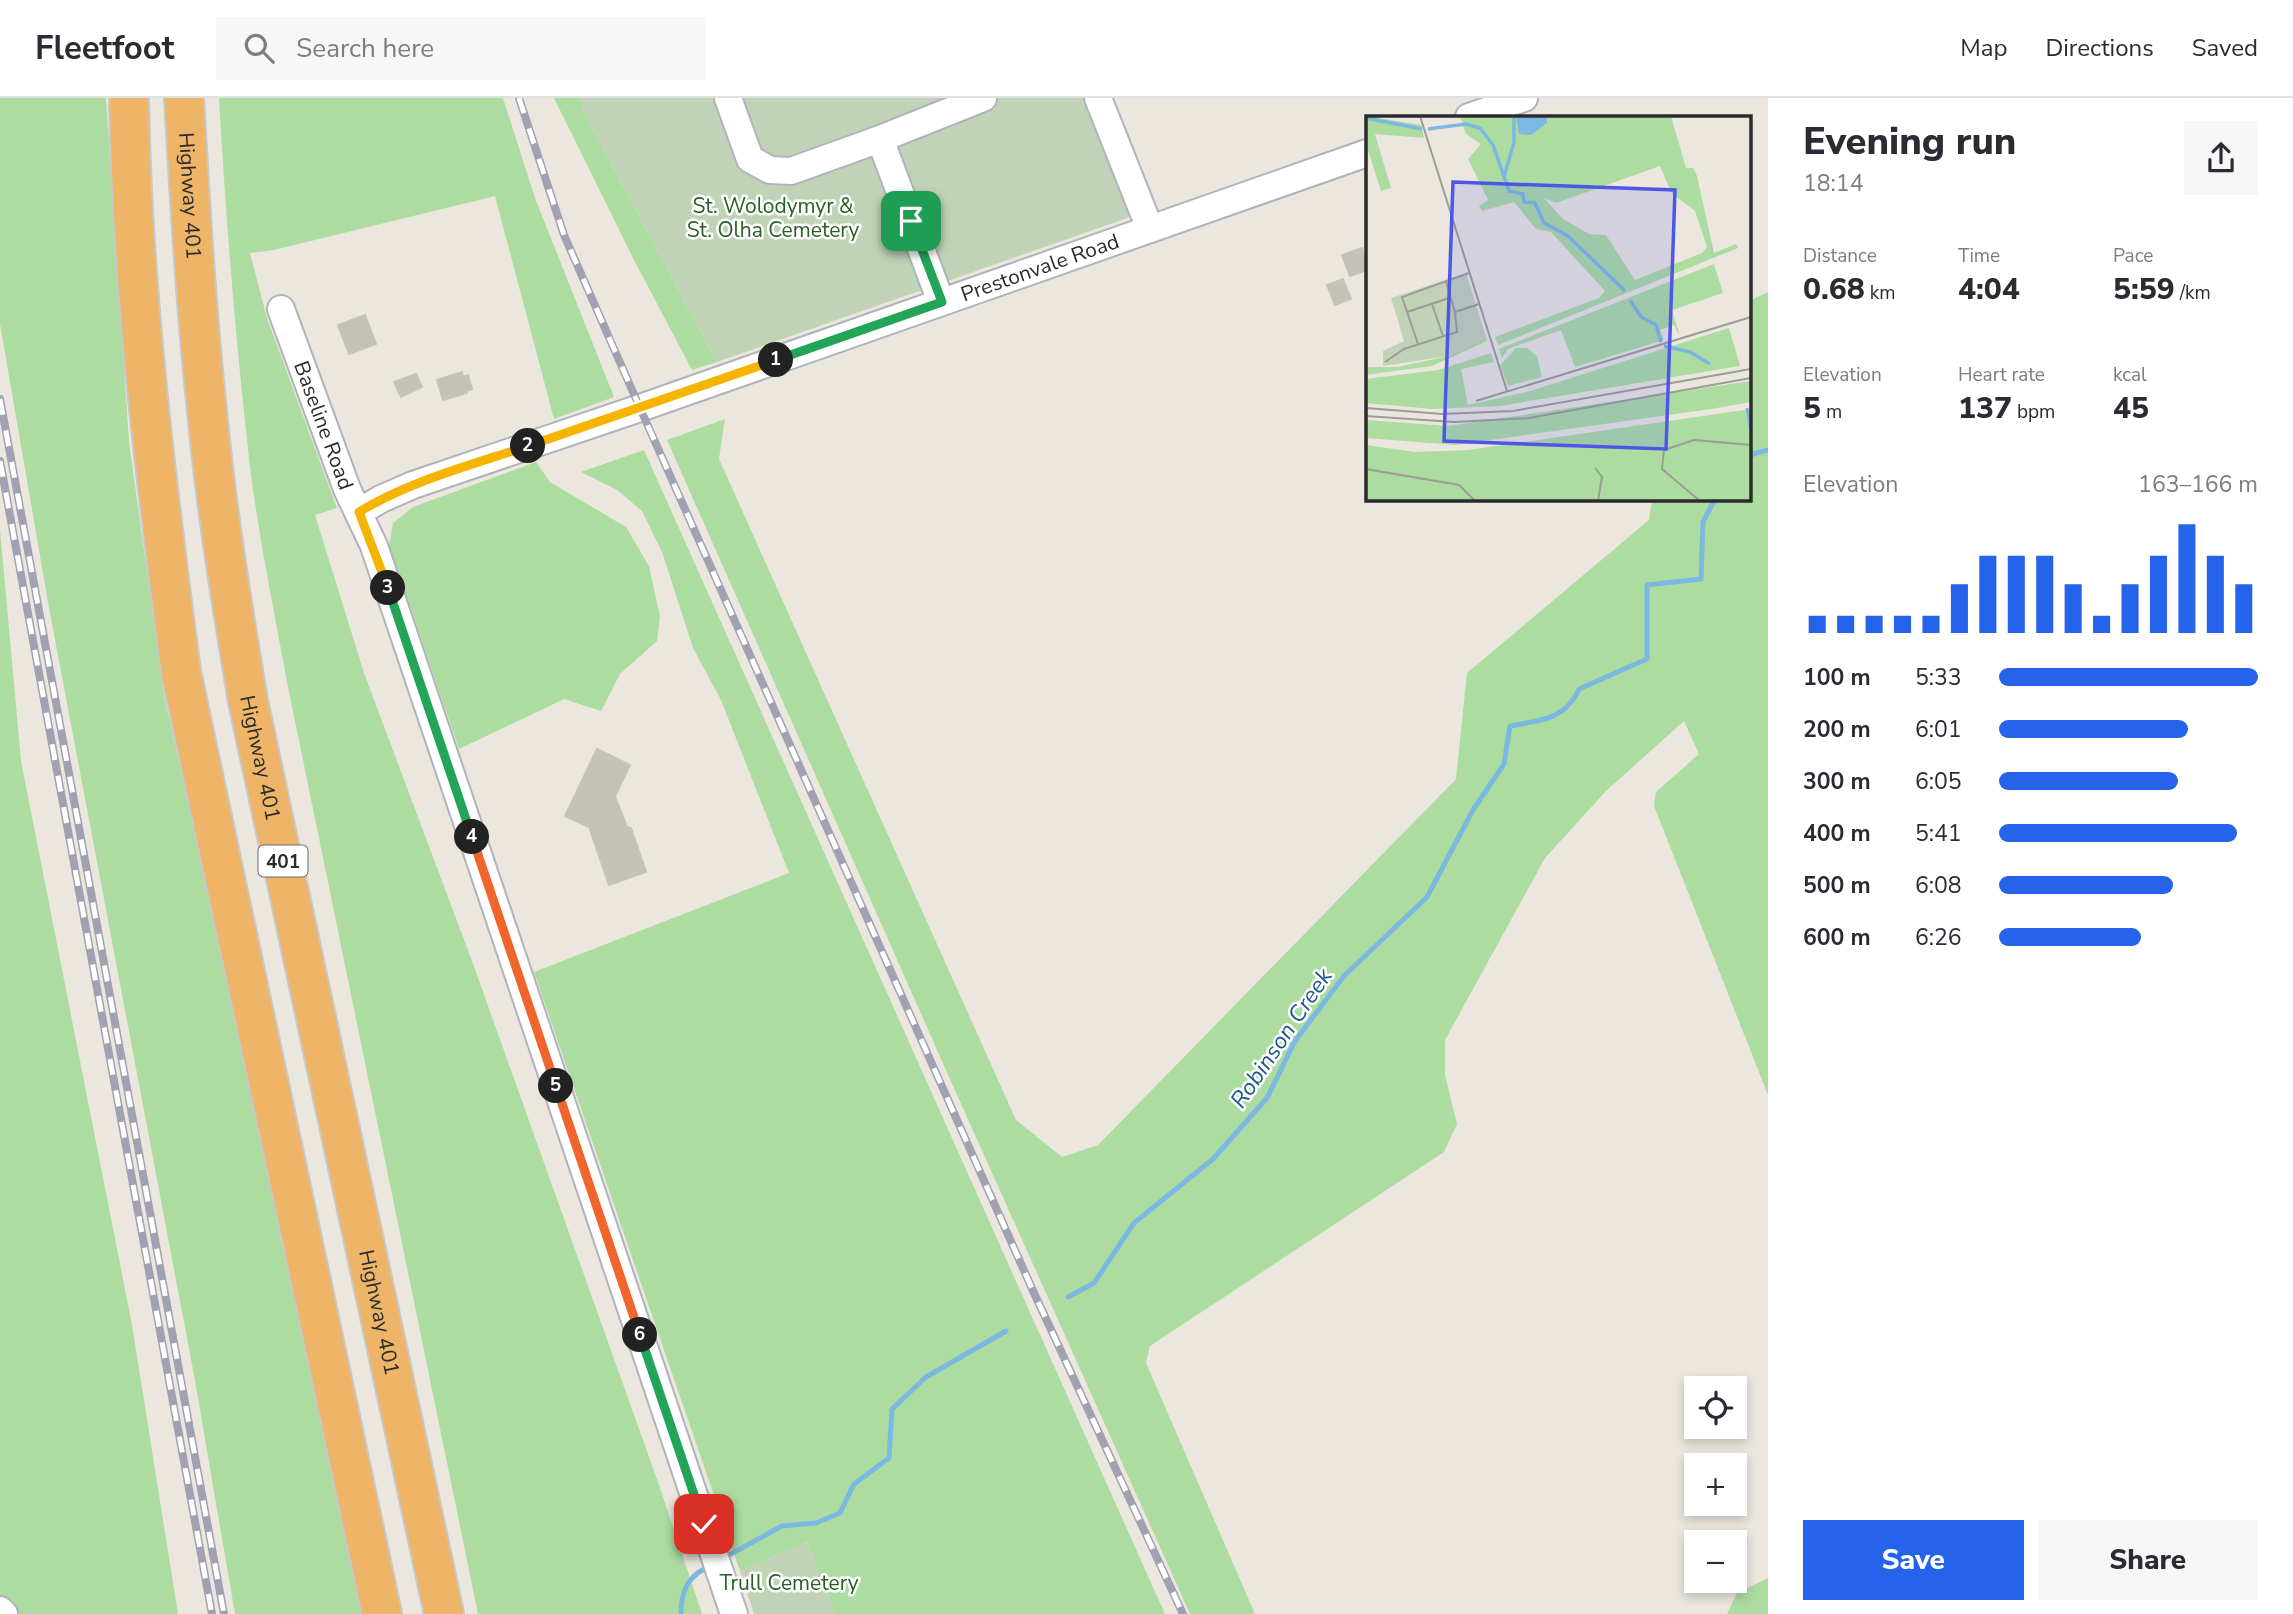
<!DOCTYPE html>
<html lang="en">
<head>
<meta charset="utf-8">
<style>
	body { margin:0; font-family:"Nunito Sans",sans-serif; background:#f7f7f7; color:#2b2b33; height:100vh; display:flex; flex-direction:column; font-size:26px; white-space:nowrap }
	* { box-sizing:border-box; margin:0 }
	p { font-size:23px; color:#7c7c81 }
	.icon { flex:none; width:38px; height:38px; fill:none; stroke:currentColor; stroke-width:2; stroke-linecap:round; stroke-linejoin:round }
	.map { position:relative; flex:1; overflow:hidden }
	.sheet { display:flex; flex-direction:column; background:#fff; width:525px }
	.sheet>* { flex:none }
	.buttons { position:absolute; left:1684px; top:1278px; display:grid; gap:14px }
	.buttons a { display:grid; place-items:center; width:63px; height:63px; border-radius:0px; background:#fff; box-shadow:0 4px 10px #0003; font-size:35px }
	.pin { position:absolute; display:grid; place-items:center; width:60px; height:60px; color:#fff; margin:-30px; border-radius:14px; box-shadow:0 4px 10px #0006 }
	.km { position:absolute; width:35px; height:35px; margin:-18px; border-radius:50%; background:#222; color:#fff; font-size:19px; line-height:35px; text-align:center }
	.round { display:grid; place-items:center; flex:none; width:74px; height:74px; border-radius:0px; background:#f7f7f7 }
	.summary { display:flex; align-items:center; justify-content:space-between; height:119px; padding:0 35px }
	h1 { font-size:38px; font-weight:800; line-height:52px }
	.stats { display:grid; grid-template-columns:repeat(3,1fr); gap:10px; height:119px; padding:7px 35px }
	.stats div { display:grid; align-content:center }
	.stats b { font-size:30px; font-weight:800 }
	.stats small { font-size:19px; font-weight:400 }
	.stats p { font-size:19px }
	.chart { height:196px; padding:14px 35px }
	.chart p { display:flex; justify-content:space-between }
	.chart svg { width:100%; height:126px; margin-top:7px; stroke:#2563eb; stroke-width:6 }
	.primary-button { display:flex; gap:14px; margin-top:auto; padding:14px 35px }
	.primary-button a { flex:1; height:80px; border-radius:0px; background:#2563eb; color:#fff; font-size:28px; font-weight:800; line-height:80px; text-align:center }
	.primary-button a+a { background:#f7f7f7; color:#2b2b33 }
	ul { padding:0 35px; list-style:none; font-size:23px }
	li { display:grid; grid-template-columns:112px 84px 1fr; align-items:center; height:52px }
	li i { height:18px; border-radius:9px; background:#2563eb }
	header { display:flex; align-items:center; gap:42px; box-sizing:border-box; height:98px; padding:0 35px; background:#fff; border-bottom:2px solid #e1e1e2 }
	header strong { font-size:33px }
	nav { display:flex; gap:38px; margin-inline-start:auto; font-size:24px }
	.search { width:490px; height:63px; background:#f7f7f7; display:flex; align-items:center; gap:18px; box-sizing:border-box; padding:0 24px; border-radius:0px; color:#7c7c81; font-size:26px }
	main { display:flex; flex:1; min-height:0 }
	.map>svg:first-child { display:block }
	.green { fill:#acdca0 }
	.cemetery { fill:#c1d3b7 }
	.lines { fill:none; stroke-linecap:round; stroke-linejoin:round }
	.stream { stroke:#7cb9e2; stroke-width:5 }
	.building { fill:#c4c1b9; stroke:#c6c3b8; stroke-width:2 }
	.minor-casing { stroke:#b2b2bd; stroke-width:30 }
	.highway-casing { stroke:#c8c8c8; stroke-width:42 }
	.minor { stroke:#fff; stroke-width:26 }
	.highway { stroke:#eeb467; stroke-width:38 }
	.rail-casing { stroke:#a1a1b3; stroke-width:8 }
	.rail { stroke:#fff; stroke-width:5; stroke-dasharray:16; stroke-linecap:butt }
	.split-1-casing { stroke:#fff; stroke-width:14 }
	.split-2-casing { stroke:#fff; stroke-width:14 }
	.split-3-casing { stroke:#fff; stroke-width:14 }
	.split-4-casing { stroke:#fff; stroke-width:14 }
	.split-5-casing { stroke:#fff; stroke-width:14 }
	.split-6-casing { stroke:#fff; stroke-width:14 }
	.split-7-casing { stroke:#fff; stroke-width:14 }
	.split-1 { stroke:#22a559; stroke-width:9 }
	.split-2 { stroke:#f5b400; stroke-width:9 }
	.split-3 { stroke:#f5b400; stroke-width:9 }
	.split-4 { stroke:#22a559; stroke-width:9 }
	.split-5 { stroke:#f0652b; stroke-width:9 }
	.split-6 { stroke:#f0652b; stroke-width:9 }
	.split-7 { stroke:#22a559; stroke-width:9 }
	.labels { text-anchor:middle; stroke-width:5; stroke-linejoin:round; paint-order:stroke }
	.shield { fill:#fff; stroke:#6b6b6b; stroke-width:2 }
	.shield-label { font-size:19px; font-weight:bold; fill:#2b2b2b }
	.street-label { font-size:21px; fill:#2b2b2b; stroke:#fff }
	.park-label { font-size:21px; fill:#266022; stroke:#fff }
	.water-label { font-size:23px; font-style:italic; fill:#1b578e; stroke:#fff }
	.inset-river { fill:none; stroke:#7cb9e2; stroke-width:3.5 }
	.inset-road { fill:none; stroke:#9e9c96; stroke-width:2 }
	.view { fill:#4f56e7; fill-opacity:0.15; stroke:#4f56e7; stroke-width:3.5 }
	.inset-edge { fill:none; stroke:#2b2b2b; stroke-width:3.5 }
</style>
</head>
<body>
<header>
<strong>Fleetfoot</strong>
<div class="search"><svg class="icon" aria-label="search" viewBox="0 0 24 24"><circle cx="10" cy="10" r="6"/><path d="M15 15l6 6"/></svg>Search here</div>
<nav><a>Map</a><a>Directions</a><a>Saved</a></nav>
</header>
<main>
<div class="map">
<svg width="1768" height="1516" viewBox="0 0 1768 1516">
	<rect width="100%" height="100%" fill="#ebe7de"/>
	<g class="green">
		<polygon points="0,0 106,0 129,344 164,597 368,1516 235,1516 194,1277 49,510 0,226"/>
		<path d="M219,0H503L535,100L614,299L554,321L495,98L274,152L250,155L267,220L337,410L315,417L364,575L472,863L658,1384L702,1516H478L287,584C274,512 259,441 250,369C236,247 226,123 219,0Z"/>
		<polygon points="554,0 580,0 583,13 717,264 692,272 634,162"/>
		<polygon points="1768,194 1768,997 1654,708 1656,694 1699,656 1684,623 1606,693 1545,760 1445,942 1445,977 1457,1026 1444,1054 1150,1248 1146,1265 1255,1516 1190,1516 949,979 667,342 725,321 719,361 1016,1022 1062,1059 1098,1047 1456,681 1467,575 1649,422 1652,401 1749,401 1749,203"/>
		<polygon points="644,352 1165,1516 835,1516 807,1444 740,1473 534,874 789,775 721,602 693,550 662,454 642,413 617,392 581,374"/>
		<polygon points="536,364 550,384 626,429 649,468 660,519 657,543 620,576 601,613 564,601 459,651 389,447 393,425 413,409"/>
		<polygon points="0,432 21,663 132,1227 178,1516 0,1516"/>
		<polygon points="1768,1480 1768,1516 1727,1516 1737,1495"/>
	</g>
	<g class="cemetery">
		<polygon points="580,0 1112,0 1153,111 717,264 583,13"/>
		<polygon points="807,1444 835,1516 754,1516 740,1473"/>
	</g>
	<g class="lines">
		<g class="stream">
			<polyline points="1749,360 1753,356 1768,352"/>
			<path d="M1068,1199L1094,1185L1134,1125L1213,1061L1267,1000L1295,943L1344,878L1427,799L1473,712L1504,666L1510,628C1541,622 1565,622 1579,591L1647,561V487L1701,481L1703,424L1715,401"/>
			<polyline points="729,1457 782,1428 816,1425 840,1415 854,1386 889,1360 892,1311 926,1279 1006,1233"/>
			<path d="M681,1516C681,1496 686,1481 704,1471"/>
		</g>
	</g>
	<g class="building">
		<polygon points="1362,150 1367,172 1350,178 1342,157"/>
		<polygon points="1343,181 1351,201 1335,207 1327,187"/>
		<polygon points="365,217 376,246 349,256 338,227"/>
		<polygon points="462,274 463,279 468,277 472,291 466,293 467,295 443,302 437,282"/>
		<polygon points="416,276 422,289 401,299 394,284"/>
		<polygon points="597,651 630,667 615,698 627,729 631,730 646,774 609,787 589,729 565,718"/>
	</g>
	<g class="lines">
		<g class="minor-casing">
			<g id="minor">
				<polyline points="728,0 750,61 770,72 791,73 880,41 941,204"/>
				<polyline points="1098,0 1150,131"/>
				<polyline points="1469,19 1524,0"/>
				<polyline points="880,41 983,0"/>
				<path id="s1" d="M281,211L347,391L374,448L734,1516"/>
				<path id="s2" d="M359,414L381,401L413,387L640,310L1367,55"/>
				<polyline points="0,1512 4,1516"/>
			</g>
		</g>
		<g class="highway-casing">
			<g id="highway">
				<path d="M129,0C132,192 156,384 181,574L382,1516"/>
				<path id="s3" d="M184,0C190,105 196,209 207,313C216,410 232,507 248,603L444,1516"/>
			</g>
		</g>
		<use href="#minor" class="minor"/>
		<use href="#highway" class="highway"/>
		<g class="rail-casing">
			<g id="rail">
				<polyline points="519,0 564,137 640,310 1034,1195 1183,1516"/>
				<polyline points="0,301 224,1516"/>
				<polyline points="0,363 212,1516"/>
			</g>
		</g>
		<use href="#rail" class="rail"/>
	</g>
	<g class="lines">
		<g class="split-1-casing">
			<polyline id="split-1" points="776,262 942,204 911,123"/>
		</g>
		<g class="split-2-casing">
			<polyline id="split-2" points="528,348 776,262"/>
		</g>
		<g class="split-3-casing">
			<path id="split-3" d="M388,490L359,414C410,383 471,367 528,348"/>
		</g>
		<g class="split-4-casing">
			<polyline id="split-4" points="388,490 472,739"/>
		</g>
		<g class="split-5-casing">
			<polyline id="split-5" points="472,739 556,988"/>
		</g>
		<g class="split-6-casing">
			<polyline id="split-6" points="556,988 640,1237"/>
		</g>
		<g class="split-7-casing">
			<polyline id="split-7" points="640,1237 704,1426"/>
		</g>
		<use href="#split-1" class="split-1"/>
		<use href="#split-2" class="split-2"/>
		<use href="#split-3" class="split-3"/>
		<use href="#split-4" class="split-4"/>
		<use href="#split-5" class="split-5"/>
		<use href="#split-6" class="split-6"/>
		<use href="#split-7" class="split-7"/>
	</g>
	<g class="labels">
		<rect class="shield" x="258.5" y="747.5" width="49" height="31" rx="5"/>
		<g class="shield-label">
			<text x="283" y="770">401</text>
		</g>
		<g class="street-label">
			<text dy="7" stroke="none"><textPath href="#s3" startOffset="98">Highway 401</textPath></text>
			<text dy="7" stroke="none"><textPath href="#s2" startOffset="724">Prestonvale Road</textPath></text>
			<text dy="7" stroke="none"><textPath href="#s1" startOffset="124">Baseline Road</textPath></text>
			<text dy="7" stroke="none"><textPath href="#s3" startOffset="665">Highway 401</textPath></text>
			<text dy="7" stroke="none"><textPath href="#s3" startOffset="1232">Highway 401</textPath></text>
		</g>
		<g class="park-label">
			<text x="773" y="115">St. Wolodymyr &amp;<tspan x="773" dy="24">St. Olha Cemetery</tspan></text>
			<text x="789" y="1492">Trull Cemetery</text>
		</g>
		<g class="water-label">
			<text transform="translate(1281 940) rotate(-56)" y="8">Robinson Creek</text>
		</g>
	</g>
	<g transform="translate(1366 18)">
		<rect width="385" height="385" fill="#ebe7de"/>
		<path d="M0,0L55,9L58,22L9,18L25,72L15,75L0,28ZM94,0H150L152,8L167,16L181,7V0H305L320,52H327L331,60L348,137L370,128L372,132L132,229L129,221L233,182L239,175L185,116L170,113L148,86L116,95L113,90L122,84L102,43L115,28L100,18ZM294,50L306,78L329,95L341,131L336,137L269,164L240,119L223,118L197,103L178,82L190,87ZM348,148L357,177L306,194L314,220L308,209L294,214L298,224L209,251L195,214L142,233L136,242L133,233ZM363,212L374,250L134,290L66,293L0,287V263L72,254L125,237L128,246L95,253L102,289L164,275ZM120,221L121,225L66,250L0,259V251H31L83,240ZM150,232H161L171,240L176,261L142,270L134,249ZM385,265V286L345,293L89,329L0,322V304L82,310ZM385,293V385H0V329L49,336L102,334Z" fill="#acdca0" fill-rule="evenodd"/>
		<path d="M100,157L120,221L83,240L17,250V235L38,225L25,182Z" fill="#c1d3b7"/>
		<path d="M150,0H181V7L165,19L153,18Z" fill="#7cb9e2"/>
		<path class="inset-river" d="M0,2L56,13M62,13L100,8L114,12L127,29L143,75L157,78L158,86L169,87L178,107L202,120L259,175M138,61L148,26V0M264,184L275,201L290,209L295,226M298,230L324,236L344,248M381,292L385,313"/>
		<path class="inset-road" d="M54,0L141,275M80,166L89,196M66,188L77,220M41,196L83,182M52,228L36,181L103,157M19,246L38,233L91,216L89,196L113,188M110,285L385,201M0,292L76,298L147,295L385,253M0,300L88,306L163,302L385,262M229,352L236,361L232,385M0,353L93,369L109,385M334,385L296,353L298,334L328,324L385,329"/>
		<path class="view" d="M87,66L309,74L300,333L78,325Z"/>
		<rect width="385" height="385" class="inset-edge"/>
	</g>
</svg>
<div class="buttons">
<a><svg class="icon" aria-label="locate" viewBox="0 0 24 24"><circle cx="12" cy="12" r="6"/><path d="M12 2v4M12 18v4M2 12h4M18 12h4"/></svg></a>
<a>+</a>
<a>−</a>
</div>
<div class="pin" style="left:911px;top:123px;background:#1e9e55"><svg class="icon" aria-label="arrive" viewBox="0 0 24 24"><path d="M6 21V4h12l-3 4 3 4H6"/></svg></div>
<div class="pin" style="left:704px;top:1426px;background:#d93025"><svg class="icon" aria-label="check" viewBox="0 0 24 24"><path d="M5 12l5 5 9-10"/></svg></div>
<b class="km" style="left:776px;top:262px">1</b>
<b class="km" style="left:528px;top:348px">2</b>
<b class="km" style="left:388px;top:490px">3</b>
<b class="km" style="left:472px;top:739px">4</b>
<b class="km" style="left:556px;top:988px">5</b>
<b class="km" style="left:640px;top:1237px">6</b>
</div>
<section class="sheet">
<div class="summary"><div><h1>Evening run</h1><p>18:14</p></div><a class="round"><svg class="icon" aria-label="share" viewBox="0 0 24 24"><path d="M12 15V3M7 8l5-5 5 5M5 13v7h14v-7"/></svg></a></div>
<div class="stats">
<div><p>Distance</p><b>0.68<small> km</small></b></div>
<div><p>Time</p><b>4:04</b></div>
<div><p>Pace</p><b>5:59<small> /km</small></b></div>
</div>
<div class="stats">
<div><p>Elevation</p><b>5<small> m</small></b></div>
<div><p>Heart rate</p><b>137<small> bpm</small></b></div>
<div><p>kcal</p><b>45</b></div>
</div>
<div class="chart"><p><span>Elevation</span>163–166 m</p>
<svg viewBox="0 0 160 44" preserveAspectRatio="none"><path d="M5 44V38M15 44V38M25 44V38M35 44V38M45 44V38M55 44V27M65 44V17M75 44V17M85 44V17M95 44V27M105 44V38M115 44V27M125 44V17M135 44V6M145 44V17M155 44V27"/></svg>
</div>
<ul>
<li><b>100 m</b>5:33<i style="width:100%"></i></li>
<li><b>200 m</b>6:01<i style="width:73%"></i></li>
<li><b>300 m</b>6:05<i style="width:69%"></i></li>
<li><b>400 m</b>5:41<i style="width:92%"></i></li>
<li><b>500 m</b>6:08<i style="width:67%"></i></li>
<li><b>600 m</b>6:26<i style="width:55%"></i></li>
</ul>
<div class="primary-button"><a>Save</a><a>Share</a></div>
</section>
</main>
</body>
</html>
